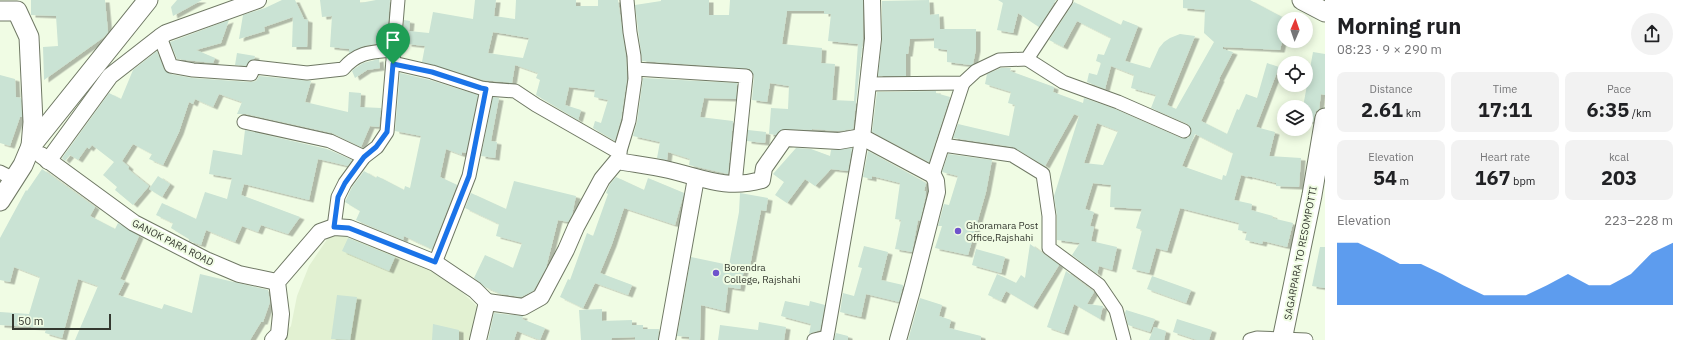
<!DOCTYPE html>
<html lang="en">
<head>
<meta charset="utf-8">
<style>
	body { margin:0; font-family:"IBM Plex Sans",sans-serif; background:#f2f2f2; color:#202124; height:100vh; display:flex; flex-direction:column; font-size:15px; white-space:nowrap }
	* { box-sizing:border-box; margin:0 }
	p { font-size:13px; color:#757577 }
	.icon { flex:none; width:22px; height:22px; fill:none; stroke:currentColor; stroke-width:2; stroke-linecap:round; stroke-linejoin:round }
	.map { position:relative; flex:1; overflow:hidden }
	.drawer { display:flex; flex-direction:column; background:#fff; width:360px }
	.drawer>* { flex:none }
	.needle { width:26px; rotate:2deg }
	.controls { position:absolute; left:1277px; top:12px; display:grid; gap:8px }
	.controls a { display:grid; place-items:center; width:36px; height:36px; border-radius:50%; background:#fff; box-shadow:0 2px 10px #0003; font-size:20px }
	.scale { position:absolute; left:12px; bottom:10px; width:99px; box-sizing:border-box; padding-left:4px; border:2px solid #34382f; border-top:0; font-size:11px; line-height:14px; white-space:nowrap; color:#34382f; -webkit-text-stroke:3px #f0fce4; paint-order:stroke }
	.pin { position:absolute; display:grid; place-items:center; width:34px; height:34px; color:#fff; margin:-41px -17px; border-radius:50% 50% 50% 0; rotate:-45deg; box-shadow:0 0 4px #0007 }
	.pin .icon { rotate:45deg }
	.round { display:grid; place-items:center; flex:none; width:42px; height:42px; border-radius:21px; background:#f2f2f2 }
	.summary { display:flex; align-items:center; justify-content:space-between; height:68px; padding:0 12px }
	h1 { font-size:22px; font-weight:700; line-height:30px }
	.metrics { display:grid; grid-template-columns:repeat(3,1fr); gap:6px; height:68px; padding:4px 12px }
	.metrics div { display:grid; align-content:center; border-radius:8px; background:#f2f2f2; text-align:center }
	.metrics b { font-size:20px; font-weight:700 }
	.metrics small { font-size:11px; font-weight:400 }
	.metrics p { font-size:11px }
	.chart { height:112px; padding:8px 12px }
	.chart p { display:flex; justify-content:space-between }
	.chart svg { width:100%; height:72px; margin-top:4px; fill:#1a73e8; opacity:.7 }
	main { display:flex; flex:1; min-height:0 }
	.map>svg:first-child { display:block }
	.built { fill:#e2f1d2 }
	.building { fill:#cae3d4; fill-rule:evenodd; filter:url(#shadow) }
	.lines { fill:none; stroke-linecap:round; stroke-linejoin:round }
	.minor-casing { stroke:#6f7864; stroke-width:15 }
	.tertiary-casing { stroke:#6f7864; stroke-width:18 }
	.secondary-casing { stroke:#6f7864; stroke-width:21 }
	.minor { stroke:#fff; stroke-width:13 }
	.tertiary { stroke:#fff; stroke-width:16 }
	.secondary { stroke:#fff; stroke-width:19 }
	.route-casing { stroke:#fff; stroke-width:8 }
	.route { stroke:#1a73e8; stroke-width:5 }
	.poi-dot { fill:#6f53cc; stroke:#f0fce4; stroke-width:1.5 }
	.labels { text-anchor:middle; stroke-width:4; stroke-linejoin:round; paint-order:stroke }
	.poi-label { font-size:10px; fill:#34382f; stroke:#f0fce4; text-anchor:start }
	.street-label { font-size:10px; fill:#34382f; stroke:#f0fce4 }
</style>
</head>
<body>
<main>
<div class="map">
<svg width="1325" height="340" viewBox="0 0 1325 340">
	<defs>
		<filter id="shadow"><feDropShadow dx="4.5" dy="2.5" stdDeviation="0" flood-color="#0004"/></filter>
	</defs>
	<rect width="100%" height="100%" fill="#f0fce4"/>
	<polygon class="built" points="338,234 409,255 452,283 480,309 475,340 280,340 291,326 297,296 309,266 330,235"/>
	<g class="building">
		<polygon points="31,0 105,0 108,32 104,37 44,80 43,47 58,46 56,16 31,15"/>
		<polygon points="177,0 202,0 173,16 171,7"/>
		<polygon points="282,0 295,0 304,19 308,20 307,47 292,47 293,17 264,27 265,31 239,39 243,15 265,8"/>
		<polygon points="320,0 360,0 360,3 376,0 390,0 387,37 383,36 382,43 364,46 349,53 349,49 330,47 332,16 322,17"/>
		<path d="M475,0H496L494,16L515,19L516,0H576V6H598V0H618L626,57L627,79L621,119L615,141L593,128L595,121L601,123L608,100L594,97L595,90L569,87L565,105L581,110L578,120L536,95L540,80L536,78L538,73L515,65L512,83L483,80L422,62L425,46L407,44L408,38H403L404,20L410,21L409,31L429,33L433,12L473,19ZM493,32L529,38L523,58L488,53Z"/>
		<path d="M661,0H709V15H729L730,0H863V39L853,129L838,131L812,129V130L786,129L781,130L776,135L769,134L771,108L788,109L789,86L770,83L767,102L752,100L754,76L750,69L642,61L635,5L661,1ZM787,11H824V14H831L828,41L858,44L854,101L832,100L835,64L821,63L822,48L782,44Z"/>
		<polygon points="929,0 930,15 939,14 940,29 976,29 976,49 973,64 971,65 947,62 947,50 934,48 934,38 910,39 908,54 906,54 906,76 878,76 882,39 882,1"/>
		<polygon points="998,0 1056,0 1039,27 1018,13 1013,33 997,30 1003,3"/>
		<path d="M1183,0H1250L1284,18V34L1280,50L1223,47V49L1233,52L1219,79H1220L1201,121L1227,134L1237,109L1239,110L1246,94L1257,98L1267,63L1279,67L1256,127L1275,132L1269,156L1301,158L1299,187L1276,186V183L1248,176V177L1241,175L1234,200L1252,204L1251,210L1273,216L1272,218L1293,223L1287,247L1263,241L1262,244L1245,240L1247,232L1238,230L1239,223L1180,208L1167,251L1156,248L1149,273L1132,269L1142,230L1136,228L1142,209L1110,207L1111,185L1093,183L1085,209L1094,212L1090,226L1094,227L1091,241L1117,247L1112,270L1099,266L1097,274L1072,255L1080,243L1057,240V216L1054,196L1079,116L1074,114L1045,166L1013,147L953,138L958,124L1009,136L1015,105L1008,103L1011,92L985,84L987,74L1001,68H1011L1010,71L1054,87L1053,92L1083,103L1084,98L1115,109L1181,138H1188L1192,131L1188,124L1151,108L1156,95L1131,88L1134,75L1111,66L1105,89L1087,82L1089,73L1097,75L1101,63L1096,61L1098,54L1104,55L1111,38L1077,21L1063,47L1049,40L1074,2L1121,25L1123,20L1138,26L1125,61L1150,68L1159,48L1164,42L1170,38L1180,34L1195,36L1167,105L1176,109L1214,42L1204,33L1205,10L1183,8ZM1097,123L1118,131L1103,165L1084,163ZM1195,134L1233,153L1226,176L1223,175L1222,180L1182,166Z"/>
		<polygon points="229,20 221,43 196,50 215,58 213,63 177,59 170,42"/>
		<polygon points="157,51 164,69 170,74 192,78 250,82 256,81 259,76 311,81 305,102 348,112 349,92 361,93 360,107 381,108 379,127 370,126 361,147 332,133 246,114 237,114 242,102 219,94 213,107 195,99 193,104 189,102 179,132 163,165 149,159 152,154 133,144 122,161 129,167 128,169 149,186 133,205 115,190 117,187 103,175 114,162 92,145 89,149 87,147 78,160 70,155 65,161 62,158 109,93 121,99 133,70"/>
		<polygon points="1313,52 1325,54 1325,95 1321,94 1319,109 1316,111 1313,122 1306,121 1306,107 1303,107"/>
		<polygon points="237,53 255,56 254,59 250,60 246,66 235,65"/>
		<polygon points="379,59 380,68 367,70 355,78 352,71 354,69 363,63"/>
		<polygon points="400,73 430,80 478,95 466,153 462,152 462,155 446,149 440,177 457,185 432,249 404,236 403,240 356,220 360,211 345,202 352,187 364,171 376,178 377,176 404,190 405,186 410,188 421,136 395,131"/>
		<polygon points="0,75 15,79 16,97 21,98 22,117 20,117 10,146 0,143"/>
		<polygon points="643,78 737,83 736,99 704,98 700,117 733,121 728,174 689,165 690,159 668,152 667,160 657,158 660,142 633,136 637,122"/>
		<polygon points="936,91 936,93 950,97 929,162 872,132 877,92"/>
		<polygon points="493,97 499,98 491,141 497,142 495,158 481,156"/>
		<polygon points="245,130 327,149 352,160 348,166 318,159 309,200 244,184 241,195 300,217 288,234 261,225 258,232 242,226 235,242 206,230 201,245 189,241 189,239 171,228 173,223 156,215 162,203 196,219 205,192 227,199 232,178 209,174 213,150 242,155"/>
		<polygon points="748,130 766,132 765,143 747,141"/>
		<polygon points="796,148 811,149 830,156 831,150 852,148 848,171 831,169 815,186 805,179 787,203 775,195 784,182 773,174"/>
		<polygon points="868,151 926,183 924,191 926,191 925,199 920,221 918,220 912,252 895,249 901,220 895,219 900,183 872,176 872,179 863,177"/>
		<polygon points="948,154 992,160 986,192 968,255 935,248 942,226 938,226 944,204 949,205 958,176 942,172"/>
		<polygon points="42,169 95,207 90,216 115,229 118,223 139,236 120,279 125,281 118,295 162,309 164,304 192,313 200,274 268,290 270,302 263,322 261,322 250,340 75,340 98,286 78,279 62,338 45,333 46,328 0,325 0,312 29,314 40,277 14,267 10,282 0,280 0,238 26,190 27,191"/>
		<polygon points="158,176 170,184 162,197 149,189"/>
		<polygon points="616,177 644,190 648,178 684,193 675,225 624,208 612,244 600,273 632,285 628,295 595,283 583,308 560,297 568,279 570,280 587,233 593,236 608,194 606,193 610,184"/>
		<polygon points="514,181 576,196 572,215 568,222 558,220 546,268 536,286 533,291 521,297 501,294 485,287 474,278 485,255 513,268 522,243 496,236 499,224 465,208 471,193 506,209"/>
		<polygon points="740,193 768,198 766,211 761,210 750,266 745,265 740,289 728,287 725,311 701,305 700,340 689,340 689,337 677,336 691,257 729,265 739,212"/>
		<polygon points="348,238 395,257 389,271 342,251"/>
		<polygon points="1030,244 1059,265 1033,307 1006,291 1001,301 988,295 997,274 1016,283 1021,275 1025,278"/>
		<polygon points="864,246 888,252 881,280 903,285 899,302 866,294 861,317 840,312 843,293 854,296 862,268 858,267"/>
		<polygon points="1320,247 1325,247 1325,288 1312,286"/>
		<polygon points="976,249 1005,257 1001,273 972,265"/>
		<polygon points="1066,271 1094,292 1087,304 1103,306 1100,319 1074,304 1064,333 1047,327"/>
		<polygon points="1152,276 1191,290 1186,303 1147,289"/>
		<polygon points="337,295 357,297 350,340 331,339"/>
		<polygon points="920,298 942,305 939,316 951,320 949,328 981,336 981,340 908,340"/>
		<polygon points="785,301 809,306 810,301 825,305 820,330 809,334 811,324 781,316"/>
		<polygon points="602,309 602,321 632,320 632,325 643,325 643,329 659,329 658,340 635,340 635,337 612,338 611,340 581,340 579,310"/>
		<polygon points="1126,310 1155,319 1150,332 1128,325 1125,313"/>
		<polygon points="494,313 523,316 522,319 545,328 540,340 517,331 514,340 488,340"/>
		<polygon points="1177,319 1212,330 1209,340 1197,340 1173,332"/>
		<polygon points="759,322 786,327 784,340 718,340 720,325 758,330"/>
		<polygon points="433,324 459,330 459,340 432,340"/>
		<polygon points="1154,327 1166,331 1164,340 1149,340"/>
		<polygon points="836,333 848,336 848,340 834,340"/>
	</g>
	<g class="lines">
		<g class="minor-casing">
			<g id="minor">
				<path d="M160,37L171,66L193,70L251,74L254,67L307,73L343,69C358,51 373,52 394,50"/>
				<polyline points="1027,59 1063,82 1118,102 1184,131"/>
				<polyline points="393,63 432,72 481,88 487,89 469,176 435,263"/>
				<polyline points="635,69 746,76 735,184"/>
				<polyline points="867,84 963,83 976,71 999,60 1027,59 1066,0"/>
				<polyline points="487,89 515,91 536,105 620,153"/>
				<polyline points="244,122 330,141 364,157"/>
				<polyline points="943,145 1012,155 1043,174 1049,216 1049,248 1099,285 1116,310 1124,340"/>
				<polyline points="617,161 629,121 635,79 634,56 630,32 627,0"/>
				<polyline points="0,172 14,179"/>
				<polyline points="933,175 963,83"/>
				<polyline points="334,227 338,197 345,183 364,157 377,147 387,132 398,0"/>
				<polyline points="814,340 827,337 862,137"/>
				<polyline points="1250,340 1257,338 1306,340"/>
			</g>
		</g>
		<g class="tertiary-casing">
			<g id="tertiary">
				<polyline points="862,137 933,175 936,181 937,192 912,290 898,340"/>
				<polyline points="862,137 873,39 872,0"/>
				<polyline points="41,155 134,223 206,260 239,274 277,282"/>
				<polyline points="48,161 110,76 160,37 166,33 258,0"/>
				<polyline points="273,340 279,334 281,314 277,282 320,232 334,227 349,228 435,263 475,290 487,302"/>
				<path d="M478,340L487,302L523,307L541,297L566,250L576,227L602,179L617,161C634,164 652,166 669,170C703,178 726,190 762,180L764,168L785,138L839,141L862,137"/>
				<polyline points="667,340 696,178"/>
			</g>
		</g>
		<g class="secondary-casing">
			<g id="secondary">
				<polyline points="1302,0 1325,12"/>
				<polyline points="0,11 17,11 29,37 33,122 31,146 32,147"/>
				<polyline points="0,201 23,165 31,146 148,0"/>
				<polyline points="1282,340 1312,195 1325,118"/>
			</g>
		</g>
		<use href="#minor" class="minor"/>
		<use href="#tertiary" class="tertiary"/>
		<use href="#secondary" class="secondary"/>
	</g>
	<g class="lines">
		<g class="route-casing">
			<polygon id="route" points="393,64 432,72 481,88 486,89 469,176 435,262 349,228 334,227 338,197 345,183 364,157 376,147 387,132"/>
		</g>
		<use href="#route" class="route"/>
	</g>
	<g class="poi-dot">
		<circle cx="958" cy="231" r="4"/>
		<circle cx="716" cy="273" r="4"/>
	</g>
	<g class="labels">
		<g class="poi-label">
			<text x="966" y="229">Ghoramara Post<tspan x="966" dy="12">Office,Rajshahi</tspan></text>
			<text x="724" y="271">Borendra<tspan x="724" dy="12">College, Rajshahi</tspan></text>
		</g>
		<g class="street-label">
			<text transform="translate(173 242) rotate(27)" y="4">GANOK PARA ROAD</text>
			<text transform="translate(1300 253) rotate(-79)" y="4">SAGARPARA TO RESOMPOTTI</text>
		</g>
	</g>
</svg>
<div class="controls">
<a><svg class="needle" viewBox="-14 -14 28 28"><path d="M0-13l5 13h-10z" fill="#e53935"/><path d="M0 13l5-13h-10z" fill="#757577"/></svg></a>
<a><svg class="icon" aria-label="locate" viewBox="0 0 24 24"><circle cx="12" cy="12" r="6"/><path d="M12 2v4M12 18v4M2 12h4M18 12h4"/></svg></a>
<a><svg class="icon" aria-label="layers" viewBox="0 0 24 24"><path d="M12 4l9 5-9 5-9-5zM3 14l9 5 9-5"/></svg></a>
</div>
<div class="scale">50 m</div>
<div class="pin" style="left:393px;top:64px;background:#1e9e55"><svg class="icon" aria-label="arrive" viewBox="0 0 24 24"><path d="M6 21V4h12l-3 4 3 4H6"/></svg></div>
</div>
<section class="drawer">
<div class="summary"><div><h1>Morning run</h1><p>08:23 · 9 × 290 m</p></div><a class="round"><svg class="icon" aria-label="share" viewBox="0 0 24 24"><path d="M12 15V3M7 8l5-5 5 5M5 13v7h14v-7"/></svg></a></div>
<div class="metrics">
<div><p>Distance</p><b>2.61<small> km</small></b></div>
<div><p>Time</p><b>17:11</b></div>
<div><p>Pace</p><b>6:35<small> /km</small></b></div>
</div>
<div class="metrics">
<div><p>Elevation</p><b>54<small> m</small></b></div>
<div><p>Heart rate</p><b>167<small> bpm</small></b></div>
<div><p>kcal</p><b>203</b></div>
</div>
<div class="chart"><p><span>Elevation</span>223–228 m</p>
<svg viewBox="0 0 160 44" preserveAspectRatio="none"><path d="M0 44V6L10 6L20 12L30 19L40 19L50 25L60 32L70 38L80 38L90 38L100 32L110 25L120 32L130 32L140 25L150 12L160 6V44z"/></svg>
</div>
</section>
</main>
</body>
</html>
